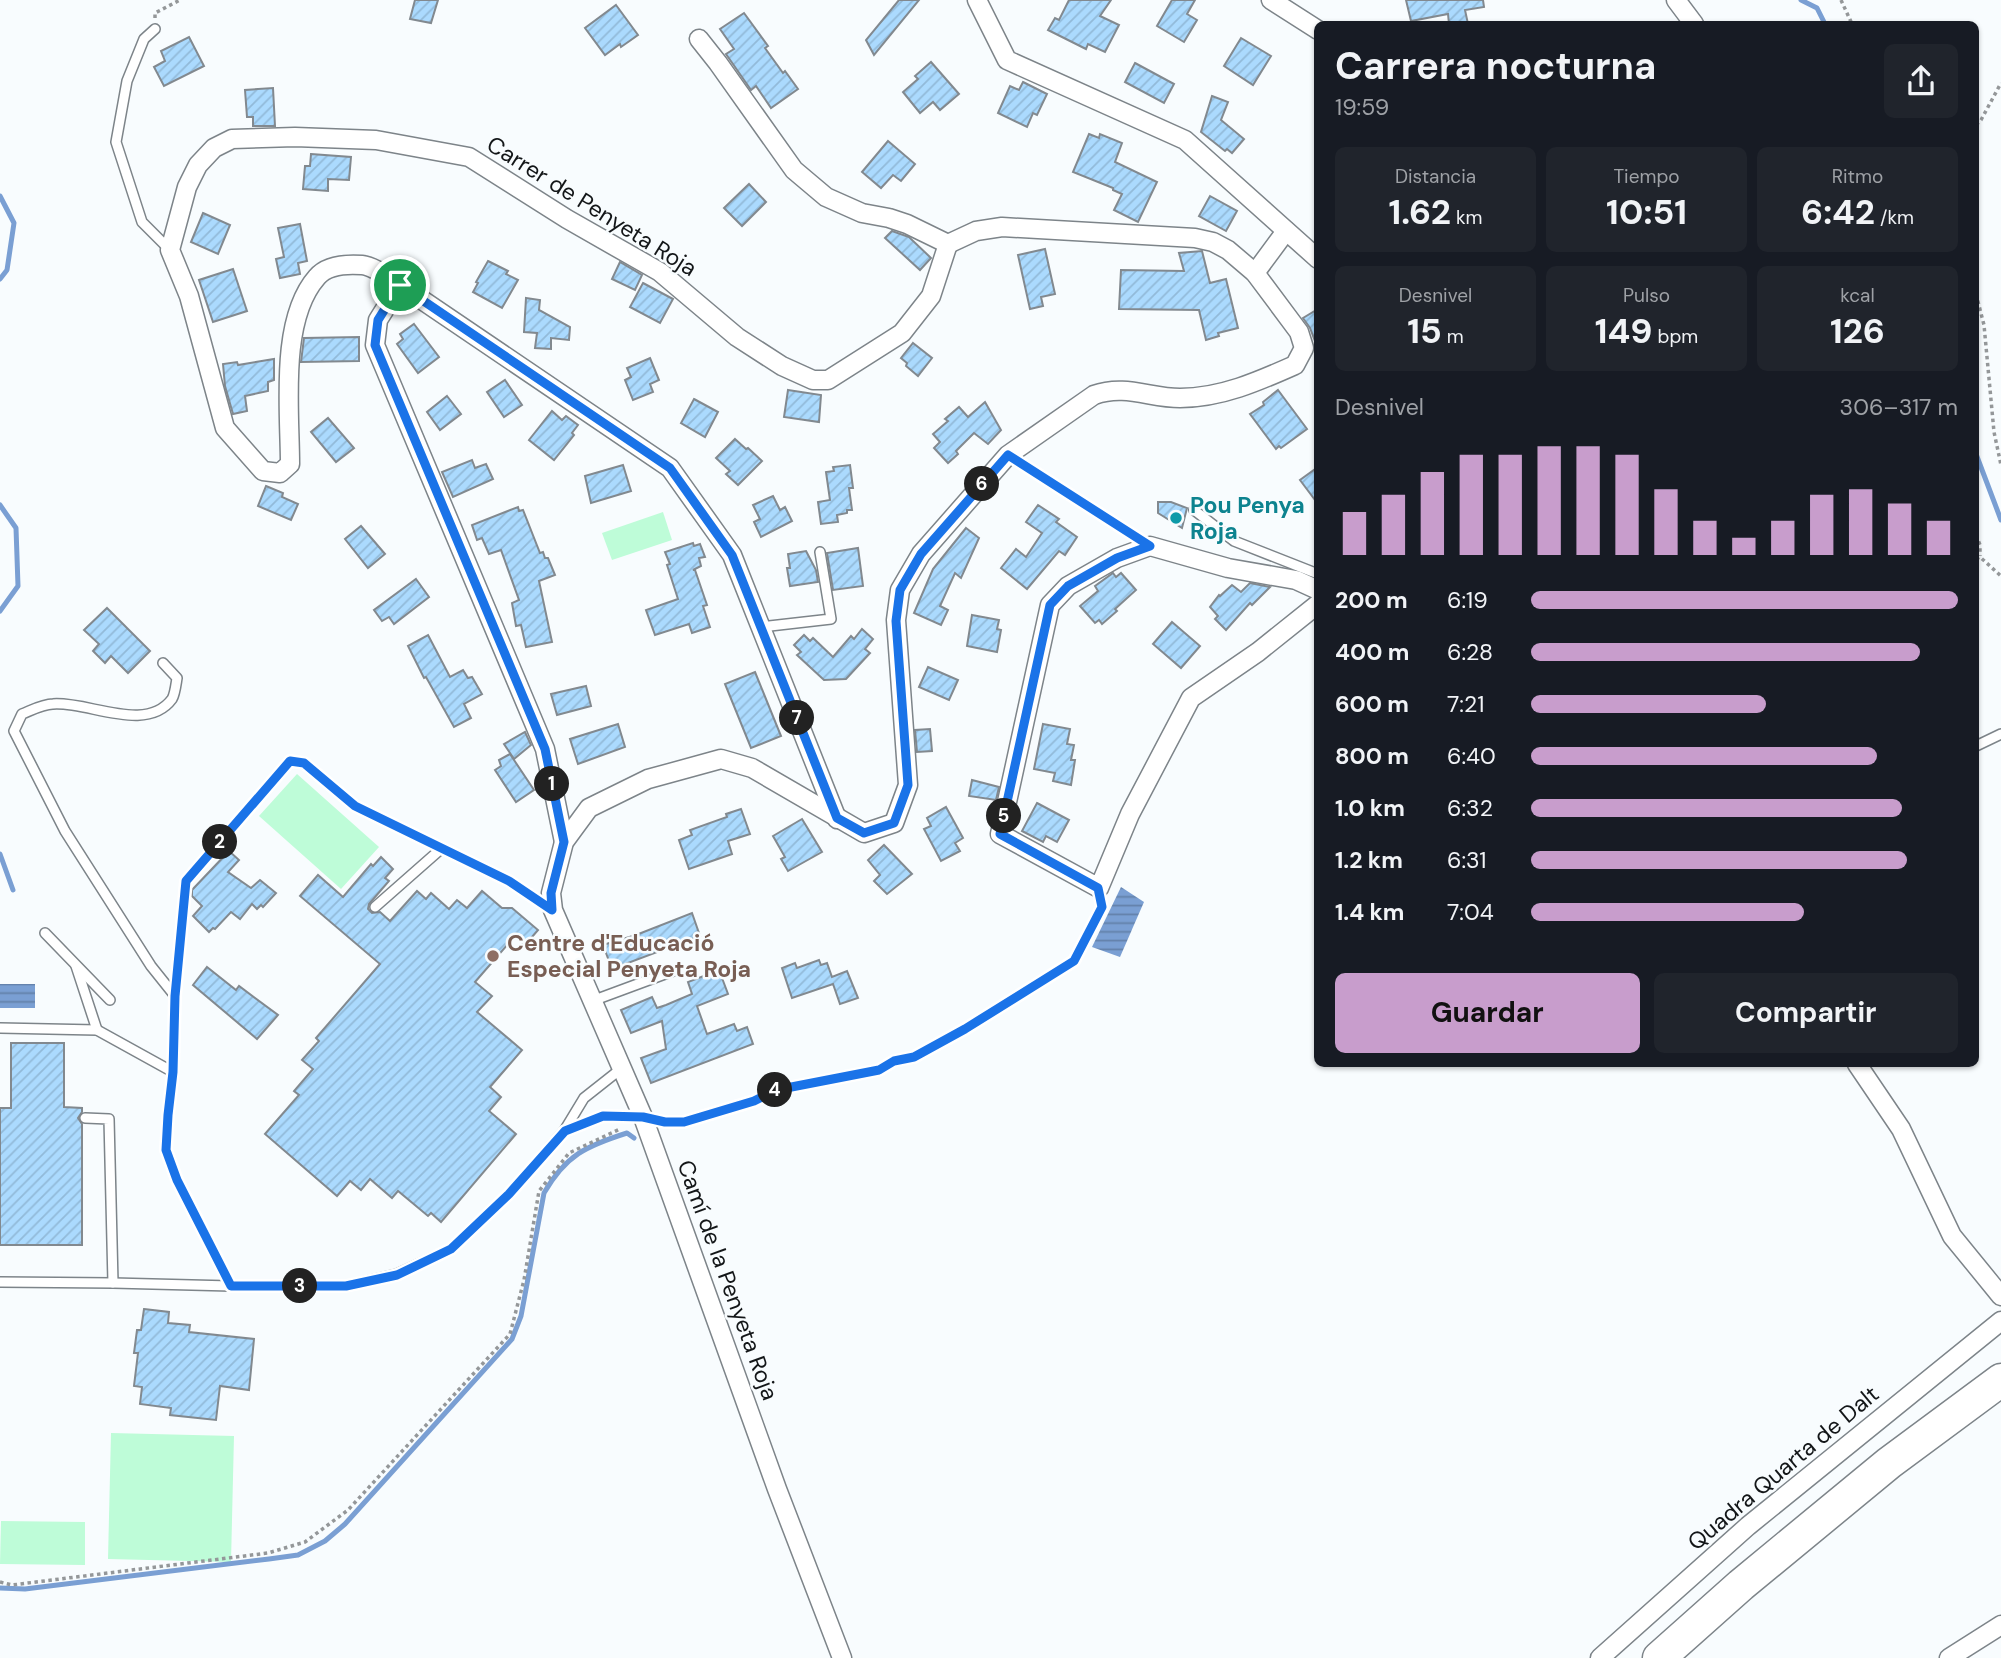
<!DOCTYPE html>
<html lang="es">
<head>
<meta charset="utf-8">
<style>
	body { margin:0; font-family:"DM Sans",sans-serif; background:#20242c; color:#f1f3f6; height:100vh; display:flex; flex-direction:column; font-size:26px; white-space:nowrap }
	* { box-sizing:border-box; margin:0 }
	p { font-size:23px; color:#9ea1a6 }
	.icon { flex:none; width:38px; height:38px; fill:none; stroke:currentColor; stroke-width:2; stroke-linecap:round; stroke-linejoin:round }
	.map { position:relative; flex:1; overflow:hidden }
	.sheet { position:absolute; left:1314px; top:21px; width:665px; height:1046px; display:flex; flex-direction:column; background:#171b24; border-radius:10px; box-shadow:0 2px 5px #0004 }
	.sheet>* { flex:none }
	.pin { position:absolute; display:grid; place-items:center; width:60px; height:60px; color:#fff; margin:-30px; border:4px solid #fff; border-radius:50%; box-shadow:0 2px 7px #0007 }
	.km { position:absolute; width:35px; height:35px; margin:-18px; border-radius:50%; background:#222; color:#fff; font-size:19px; line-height:35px; text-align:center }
	.round { display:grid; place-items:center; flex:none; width:74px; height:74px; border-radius:10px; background:#20242c }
	.head { display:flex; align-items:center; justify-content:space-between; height:119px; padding:0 21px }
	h1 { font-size:38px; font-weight:700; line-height:52px }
	.metrics { display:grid; grid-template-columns:repeat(3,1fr); gap:10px; height:119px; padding:7px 21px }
	.metrics div { display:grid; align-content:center; border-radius:10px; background:#20242c; text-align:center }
	.metrics b { font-size:35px; font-weight:700 }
	.metrics small { font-size:19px; font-weight:400 }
	.metrics p { font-size:19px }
	.chart { height:196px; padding:14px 21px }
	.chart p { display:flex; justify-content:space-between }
	.chart svg { width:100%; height:126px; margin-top:7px; stroke:#c89dcc; stroke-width:6 }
	.primary-button { display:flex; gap:14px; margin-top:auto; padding:14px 21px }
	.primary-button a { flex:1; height:80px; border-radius:10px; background:#c89dcc; color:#111; font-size:28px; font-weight:700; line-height:80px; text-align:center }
	.primary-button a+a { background:#20242c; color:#f1f3f6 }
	ul { padding:0 21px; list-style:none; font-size:23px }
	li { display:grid; grid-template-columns:112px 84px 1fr; align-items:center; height:52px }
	li i { height:18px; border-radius:9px; background:#c89dcc }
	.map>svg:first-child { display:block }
	.pitch { fill:#befcd8 }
	.water { fill:url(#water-rules) }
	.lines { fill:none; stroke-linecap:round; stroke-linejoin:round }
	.stream { stroke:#7a9fd3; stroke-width:5 }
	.building { fill:url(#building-hatch); stroke:#82898f; stroke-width:2 }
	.lane-casing { stroke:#7d8489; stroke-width:12 }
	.street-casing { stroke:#7d8489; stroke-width:21 }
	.highway-casing { stroke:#7d8489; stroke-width:35 }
	.path { stroke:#949799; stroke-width:3.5; stroke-dasharray:3.5 3.5; stroke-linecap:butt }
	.lane { stroke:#fff; stroke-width:9 }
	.street { stroke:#fff; stroke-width:18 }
	.highway { stroke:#fff; stroke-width:32 }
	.route-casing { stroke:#fff; stroke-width:14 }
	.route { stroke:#1a73e8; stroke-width:9 }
	.culture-dot { fill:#0f9aa8; stroke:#f8fcfe; stroke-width:2.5 }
	.education-dot { fill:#8d6e63; stroke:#f8fcfe; stroke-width:2.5 }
	.labels { text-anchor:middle; stroke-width:5; stroke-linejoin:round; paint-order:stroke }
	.street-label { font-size:23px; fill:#131618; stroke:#f8fcfe }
	.culture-label { font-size:23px; font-weight:bold; fill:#0d838f; stroke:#f8fcfe; text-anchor:start }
	.education-label { font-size:23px; font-weight:bold; fill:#785e54; stroke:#f8fcfe; text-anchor:start }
</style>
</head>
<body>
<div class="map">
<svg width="2001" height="1658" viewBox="0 0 2001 1658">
	<defs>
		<pattern id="water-rules" width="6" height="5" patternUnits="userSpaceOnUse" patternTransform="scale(1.75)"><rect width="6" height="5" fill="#7a9fd3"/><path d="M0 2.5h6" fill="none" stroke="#6381aa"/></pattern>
		<pattern id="building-hatch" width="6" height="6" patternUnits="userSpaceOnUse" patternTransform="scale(1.75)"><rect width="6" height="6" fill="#abdafe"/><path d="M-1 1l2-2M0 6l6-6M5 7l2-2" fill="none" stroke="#92bad9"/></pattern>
	</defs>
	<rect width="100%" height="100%" fill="#f8fcfe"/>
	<g class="pitch">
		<polygon points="663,512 672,540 612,560 602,533"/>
		<polygon points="297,774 379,847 341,889 259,816"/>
		<polygon points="111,1433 234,1436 231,1562 108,1559"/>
		<polygon points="1,1521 85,1522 85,1565 0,1564"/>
	</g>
	<g class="water">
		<polygon points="1121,887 1144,902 1120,957 1092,947"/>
		<rect x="0" y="984" width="35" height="24"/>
	</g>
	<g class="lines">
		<g class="stream">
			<polyline points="1801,0 1817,8 1825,24"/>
			<polyline points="0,196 14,223 7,270 0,279"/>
			<polyline points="1976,454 2001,520"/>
			<polyline points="0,505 16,528 18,586 0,611"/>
			<polyline points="0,854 13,890"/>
			<path d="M0,1588L25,1589L269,1559L298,1555L325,1541L345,1524L512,1339L521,1316L544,1193C566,1155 586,1146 627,1133L634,1138"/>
		</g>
	</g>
	<g class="building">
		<polygon points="415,0 438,0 431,23 410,19"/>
		<polygon points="899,0 919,0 874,55 866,40"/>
		<polygon points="1069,0 1111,0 1100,16 1119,25 1105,52 1088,44 1086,49 1048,30 1055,18 1059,20"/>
		<polygon points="1172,0 1195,0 1187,14 1197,20 1184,42 1157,26"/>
		<polygon points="1406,0 1483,0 1484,7 1465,10 1468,24 1449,24 1448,14 1411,21"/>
		<polygon points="616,5 638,35 621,47 620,44 605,55 585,28"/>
		<polygon points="744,13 768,46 765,48 783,73 785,71 798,89 771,108 756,86 751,90 726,54 734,49 720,29"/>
		<polygon points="189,37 204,66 164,86 154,67 165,61 161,51"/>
		<polygon points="1241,38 1271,56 1253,85 1224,66"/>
		<polygon points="931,62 959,94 940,110 933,102 920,113 903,92 918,79 915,76"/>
		<polygon points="1135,63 1174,84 1164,103 1125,82"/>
		<polygon points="1023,82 1047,94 1037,115 1033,113 1027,127 998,113 1010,86 1019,90"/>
		<polygon points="273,88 275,126 253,126 253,117 247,117 245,90"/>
		<polygon points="1212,96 1228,102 1221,120 1244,139 1232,153 1227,149 1225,151 1201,132"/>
		<polygon points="1089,134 1099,138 1100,134 1122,143 1115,162 1157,182 1138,222 1114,210 1122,194 1113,190 1113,188 1073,172"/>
		<polygon points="888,141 915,164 901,181 893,175 881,188 862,172"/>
		<polygon points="311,154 351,157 349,180 328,179 328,191 303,189 305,166 310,166"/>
		<polygon points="749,184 766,202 742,226 724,208"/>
		<polygon points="1210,196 1237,211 1226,231 1199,216"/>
		<polygon points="203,213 230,225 218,254 191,242"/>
		<polygon points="300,224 307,261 298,263 300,274 280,278 276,259 284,257 278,228"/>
		<polygon points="892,231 909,237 931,258 920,270 885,238"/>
		<polygon points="1045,249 1055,294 1041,297 1043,306 1030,309 1018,255"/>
		<polygon points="1202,251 1210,283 1226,279 1238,328 1218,333 1219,336 1206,340 1199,310 1119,309 1121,270 1184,271 1179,253"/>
		<polygon points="488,261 508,271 506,274 518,280 502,308 473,292 478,283 476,282"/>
		<polygon points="620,262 642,275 635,290 612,279"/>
		<polygon points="233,269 247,311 213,322 199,280"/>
		<polygon points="643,283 673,299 660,323 630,307"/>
		<polygon points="526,298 540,300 539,310 570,327 569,340 551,338 551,349 535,348 537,333 524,332"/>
		<polygon points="1318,309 1318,349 1310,328 1303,318"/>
		<polygon points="414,324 439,357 418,373 397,344 403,339 400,334"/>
		<polygon points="359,337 359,361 301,362 304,338"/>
		<polygon points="913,343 932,358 918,376 906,366 907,363 901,358"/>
		<polygon points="650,358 659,380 650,384 653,392 633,400 625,380 631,377 627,368"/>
		<polygon points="274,359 274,380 268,382 268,391 245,396 247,411 233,414 225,386 223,364 237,362 238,365"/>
		<polygon points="505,380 522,405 504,417 487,392"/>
		<polygon points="788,390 821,395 819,422 784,417"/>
		<polygon points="1278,390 1307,429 1281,448 1279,446 1276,449 1250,414 1264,405 1263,402"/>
		<polygon points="447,396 461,414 440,430 427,412"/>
		<polygon points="694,399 718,412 705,437 681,423"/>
		<polygon points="985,402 1001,430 988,444 974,433 956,451 958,454 948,463 934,448 940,442 933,434 948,421 945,419 959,407 968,417"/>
		<polygon points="552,411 562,420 566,416 578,425 572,433 574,435 554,460 529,440"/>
		<polygon points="328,418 354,448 336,462 311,432"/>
		<polygon points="735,439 746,449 748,448 762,461 738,485 726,474 730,471 716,458"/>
		<polygon points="472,460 475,468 486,464 493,479 453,497 442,472"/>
		<polygon points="623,465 631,491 591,503 585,476"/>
		<polygon points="850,465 853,488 849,488 852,510 847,510 847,513 837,515 838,522 821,524 818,502 830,500 826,472 834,471 833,467"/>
		<polygon points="1318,467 1318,504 1300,480"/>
		<polygon points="266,486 283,493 282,497 298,504 291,520 258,506"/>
		<polygon points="773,496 780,510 785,507 792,521 761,537 754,522 760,519 753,505"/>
		<polygon points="1158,502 1171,502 1187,508 1182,528 1158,513"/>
		<polygon points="1038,505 1059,519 1056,522 1077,537 1065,555 1059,551 1027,589 1001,568 1016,549 1026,557 1042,533 1026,522"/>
		<polygon points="518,507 519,511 523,510 540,553 543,552 545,558 548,558 555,575 539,581 552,642 526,647 521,625 516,626 512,603 519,600 501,550 489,554 482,538 477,540 472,525"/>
		<polygon points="361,526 385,554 368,568 345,539"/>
		<polygon points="966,528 979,538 961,578 955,573 940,606 948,610 941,625 914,613 933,569"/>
		<polygon points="693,543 694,546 700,544 705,557 699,558 701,566 693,570 695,570 707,605 703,606 710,627 692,633 689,624 655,635 646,610 678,599 667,565 670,564 665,552"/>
		<polygon points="858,548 863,586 833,590 827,553"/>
		<polygon points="806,551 816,570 818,582 790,586 787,568 790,568 788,554"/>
		<polygon points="1113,573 1116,577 1121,573 1136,590 1115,609 1117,611 1102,624 1099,620 1095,623 1080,606 1098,591 1095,586"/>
		<polygon points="416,579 429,597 394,624 389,617 382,621 374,610"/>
		<polygon points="1250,583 1270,587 1252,605 1250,603 1226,630 1215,619 1218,616 1210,607 1219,595 1220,596 1232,585 1241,592"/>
		<polygon points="107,608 150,651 128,673 111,656 105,663 93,651 99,644 84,630"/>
		<polygon points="972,615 999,620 997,629 1001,630 997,652 967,646"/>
		<polygon points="1172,622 1200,646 1181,668 1153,644"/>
		<polygon points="862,629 873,639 865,649 870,653 846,679 824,680 797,655 801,652 794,645 804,635 810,641 813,638 833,657 851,636 854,639"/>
		<polygon points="428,635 450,677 463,670 468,678 472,677 482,694 464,704 471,718 454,727 426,677 424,678 408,646"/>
		<polygon points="928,667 958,680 949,700 919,687"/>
		<polygon points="755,672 781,736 751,748 725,684"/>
		<polygon points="586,686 591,706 557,715 551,694"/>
		<polygon points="618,724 625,747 578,764 570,739"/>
		<polygon points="1043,724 1070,729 1067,744 1074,745 1071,760 1075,760 1071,785 1053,781 1055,773 1034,769"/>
		<polygon points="930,729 932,751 917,752 915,730"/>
		<polygon points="525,732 531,745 514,759 504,744"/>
		<polygon points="510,754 534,790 516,802 495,770 501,766 499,760"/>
		<polygon points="972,780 999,787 996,800 969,796"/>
		<polygon points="1037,803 1069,820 1057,842 1046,836 1043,842 1022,831"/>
		<polygon points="946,807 963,838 955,843 960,851 941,861 924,829 931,826 927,818"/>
		<polygon points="741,809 750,834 728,841 732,854 689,869 679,840 692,835 690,830 727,817 726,814"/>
		<polygon points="802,819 822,852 788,871 781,859 785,857 773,836"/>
		<polygon points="884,845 912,874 887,894 874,881 880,875 868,860"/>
		<polygon points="229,851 239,860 228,872 251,888 260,880 276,893 263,907 261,905 257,909 252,904 240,919 231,912 215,929 213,928 209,932 193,916 202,906 192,896 192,890"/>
		<polygon points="381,857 393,869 385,878 389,881 369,904 368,909 372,913 380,912 390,921 417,891 426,899 431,893 449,909 457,900 467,908 482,891 502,908 512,908 538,930 525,945 515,936 475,982 492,996 477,1012 522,1050 490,1087 501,1097 489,1111 516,1134 441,1222 431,1213 428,1216 398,1191 392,1198 370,1179 361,1190 350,1181 337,1196 265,1134 299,1095 294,1091 313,1069 302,1060 319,1041 316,1038 380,964 300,896 318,875 343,897 371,864 373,866"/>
		<polygon points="692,913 700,936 612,969 603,945 636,935"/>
		<polygon points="819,960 821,965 827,963 832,977 847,971 858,998 840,1004 833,984 792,998 782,968 795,963 797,968"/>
		<polygon points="207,967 236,990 239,986 278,1015 257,1039 193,985"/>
		<polygon points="719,970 728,994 697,1006 707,1034 734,1024 737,1031 747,1027 753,1044 651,1083 641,1058 666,1049 662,1021 631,1033 621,1010 652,997 657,1008 666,1005 692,994 688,982"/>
		<polygon points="11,1043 64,1043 64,1107 82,1108 82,1112 78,1118 82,1124 82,1245 0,1245 0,1108 11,1108"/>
		<polygon points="144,1309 169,1312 168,1323 190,1325 189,1332 254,1339 249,1390 220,1386 216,1420 170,1415 171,1408 140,1404 142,1387 134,1386 138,1353 134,1353 137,1330 141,1330"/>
	</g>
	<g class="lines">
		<g class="lane-casing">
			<g id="lane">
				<polyline points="155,29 144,39 127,81 116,142 142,222 170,250"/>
				<polyline points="1194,510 1234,541 1318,574"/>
				<polyline points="761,627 831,619 820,552"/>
				<path d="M163,663L177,678C176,684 175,694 172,699C146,734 88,701 53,704C43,704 32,710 22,714L14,731L65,831L151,966L175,996L173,1072L168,1115L166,1150L177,1180L231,1286"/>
				<polyline points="1976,746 2001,734"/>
				<polyline points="375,907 442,848"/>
				<polyline points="45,933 110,1000"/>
				<polyline points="76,966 97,1030"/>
				<polyline points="175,996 186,881 290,761 304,763 355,806 509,881 553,910"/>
				<polyline points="592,1001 673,971"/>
				<polyline points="0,1028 97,1030 173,1072"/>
				<polyline points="622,1068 584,1098 564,1131 603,1116 643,1117"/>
				<polyline points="85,1118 109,1119 113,1283"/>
				<polyline points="0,1282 113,1283 231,1286 346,1286 397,1274 451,1249 509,1194 564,1131"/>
			</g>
		</g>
		<g class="street-casing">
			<g id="street">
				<polyline points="977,0 1007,60 1185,140 1318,259"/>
				<polyline points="1271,0 1318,30"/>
				<polyline points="1676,0 1694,24"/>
				<path d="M699,39L718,63L794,170L826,197L862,213L889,218L907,224L948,244L976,231L1002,227L1195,238L1213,242L1228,250L1255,273L1299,332L1304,348L1295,365C1259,381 1221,398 1180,398C1150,398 1125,384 1094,395L1008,455L921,554L900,590L896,620L908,785L894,823L864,833L752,768L721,759L648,779L589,808L564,842L551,893L553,910L643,1117L777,1489L842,1658"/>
				<polyline points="1255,273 1286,231"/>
				<polyline points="400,285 670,468 732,555 837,819"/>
				<polyline points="1318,590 1296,580 1228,568 1150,546 1117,558 1068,586 1050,605 1000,834 1099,888 1130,814 1191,698 1258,652 1318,604"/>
				<path d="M564,842L545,749L375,345L378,320L400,285C390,279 374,266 362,265C348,264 327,265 317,277C279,320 290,410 290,464L280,473L263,471L225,428L189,296L170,250L187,187L198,165L214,148L232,139L295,137L376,140L469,157L567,219L660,272L737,337L782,366L813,380H828L902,333L931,296L948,244"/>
				<polyline points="1857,1064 1901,1129 1952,1236 2001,1296"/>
				<polyline points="1600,1658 1748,1526 2001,1321"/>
				<polyline points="1949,1658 2001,1625"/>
			</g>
		</g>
		<g class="highway-casing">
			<polyline id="highway" points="1659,1658 1741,1585 1889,1463 2001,1380"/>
		</g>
		<g class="path">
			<polyline points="1841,0 1852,24"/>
			<polyline points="155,18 155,13 180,0"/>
			<polyline points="1976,125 1981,120 2001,83"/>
			<polyline points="1976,294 1984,325 1994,432 2001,465"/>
			<polyline points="1022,464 1134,535"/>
			<polyline points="1976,535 1980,545 1980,556"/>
			<polyline points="1976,559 1980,557 2001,576"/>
			<polyline points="662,1122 684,1122 754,1102 776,1090 879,1070 894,1061 914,1057 965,1029 1074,961 1102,907 1101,903"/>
			<polyline points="0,1582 12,1585 268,1553 305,1542 348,1510 510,1334 524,1280 539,1191 569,1153 620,1129"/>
		</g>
		<use href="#lane" class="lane"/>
		<use href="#street" class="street"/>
		<use href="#highway" class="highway"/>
	</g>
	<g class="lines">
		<g class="route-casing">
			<polygon id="route" points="400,285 670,468 732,555 837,818 864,833 894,823 908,785 896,621 900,590 921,554 1008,455 1150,546 1117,558 1068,586 1050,605 1000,834 1098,888 1102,907 1074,961 965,1029 914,1057 894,1061 879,1070 776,1090 754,1101 684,1122 665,1122 643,1117 603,1116 565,1131 509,1194 451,1249 397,1275 346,1286 231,1286 177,1180 166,1150 168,1115 173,1072 175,996 186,881 290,761 304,763 355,806 509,881 552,910 551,893 564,842 545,749 375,345 378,320"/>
		</g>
		<use href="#route" class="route"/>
	</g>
	<circle class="culture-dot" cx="1176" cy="518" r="7"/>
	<circle class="education-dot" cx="493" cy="956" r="7"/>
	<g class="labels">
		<g class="street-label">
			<text transform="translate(592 206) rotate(32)" y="8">Carrer de Penyeta Roja</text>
			<text transform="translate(728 1280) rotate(70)" y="8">Camí de la Penyeta Roja</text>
			<text transform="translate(1783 1468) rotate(-40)" y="8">Quadra Quarta de Dalt</text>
		</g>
		<g class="culture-label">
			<text x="1190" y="513">Pou Penya<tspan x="1190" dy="26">Roja</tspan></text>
		</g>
		<g class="education-label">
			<text x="507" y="951">Centre d'Educació<tspan x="507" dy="26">Especial Penyeta Roja</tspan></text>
		</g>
	</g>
</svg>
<div class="pin" style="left:400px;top:285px;background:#1e9e55"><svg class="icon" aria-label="arrive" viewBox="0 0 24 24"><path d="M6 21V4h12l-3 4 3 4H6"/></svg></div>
<b class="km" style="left:552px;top:784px">1</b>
<b class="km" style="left:220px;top:842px">2</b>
<b class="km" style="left:300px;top:1286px">3</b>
<b class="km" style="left:775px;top:1090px">4</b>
<b class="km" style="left:1004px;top:816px">5</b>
<b class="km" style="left:982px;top:484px">6</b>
<b class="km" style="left:797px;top:718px">7</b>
<section class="sheet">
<div class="head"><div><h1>Carrera nocturna</h1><p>19:59</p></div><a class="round"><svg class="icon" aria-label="share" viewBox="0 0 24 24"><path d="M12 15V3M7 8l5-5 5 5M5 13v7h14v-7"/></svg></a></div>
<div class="metrics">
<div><p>Distancia</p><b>1.62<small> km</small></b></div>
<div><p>Tiempo</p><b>10:51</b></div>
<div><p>Ritmo</p><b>6:42<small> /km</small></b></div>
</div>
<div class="metrics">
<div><p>Desnivel</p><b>15<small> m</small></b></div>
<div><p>Pulso</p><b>149<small> bpm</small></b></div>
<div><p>kcal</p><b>126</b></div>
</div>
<div class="chart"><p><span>Desnivel</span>306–317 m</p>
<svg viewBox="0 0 160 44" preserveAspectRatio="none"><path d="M5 44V29M15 44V23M25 44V15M35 44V9M45 44V9M55 44V6M65 44V6M75 44V9M85 44V21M95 44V32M105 44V38M115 44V32M125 44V23M135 44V21M145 44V26M155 44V32"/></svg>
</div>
<ul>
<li><b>200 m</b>6:19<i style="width:100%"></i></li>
<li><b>400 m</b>6:28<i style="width:91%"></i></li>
<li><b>600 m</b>7:21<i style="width:55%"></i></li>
<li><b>800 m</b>6:40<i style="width:81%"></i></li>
<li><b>1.0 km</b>6:32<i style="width:87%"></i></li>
<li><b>1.2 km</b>6:31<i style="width:88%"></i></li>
<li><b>1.4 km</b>7:04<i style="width:64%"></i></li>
</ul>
<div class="primary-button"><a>Guardar</a><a>Compartir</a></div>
</section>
</div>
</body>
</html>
